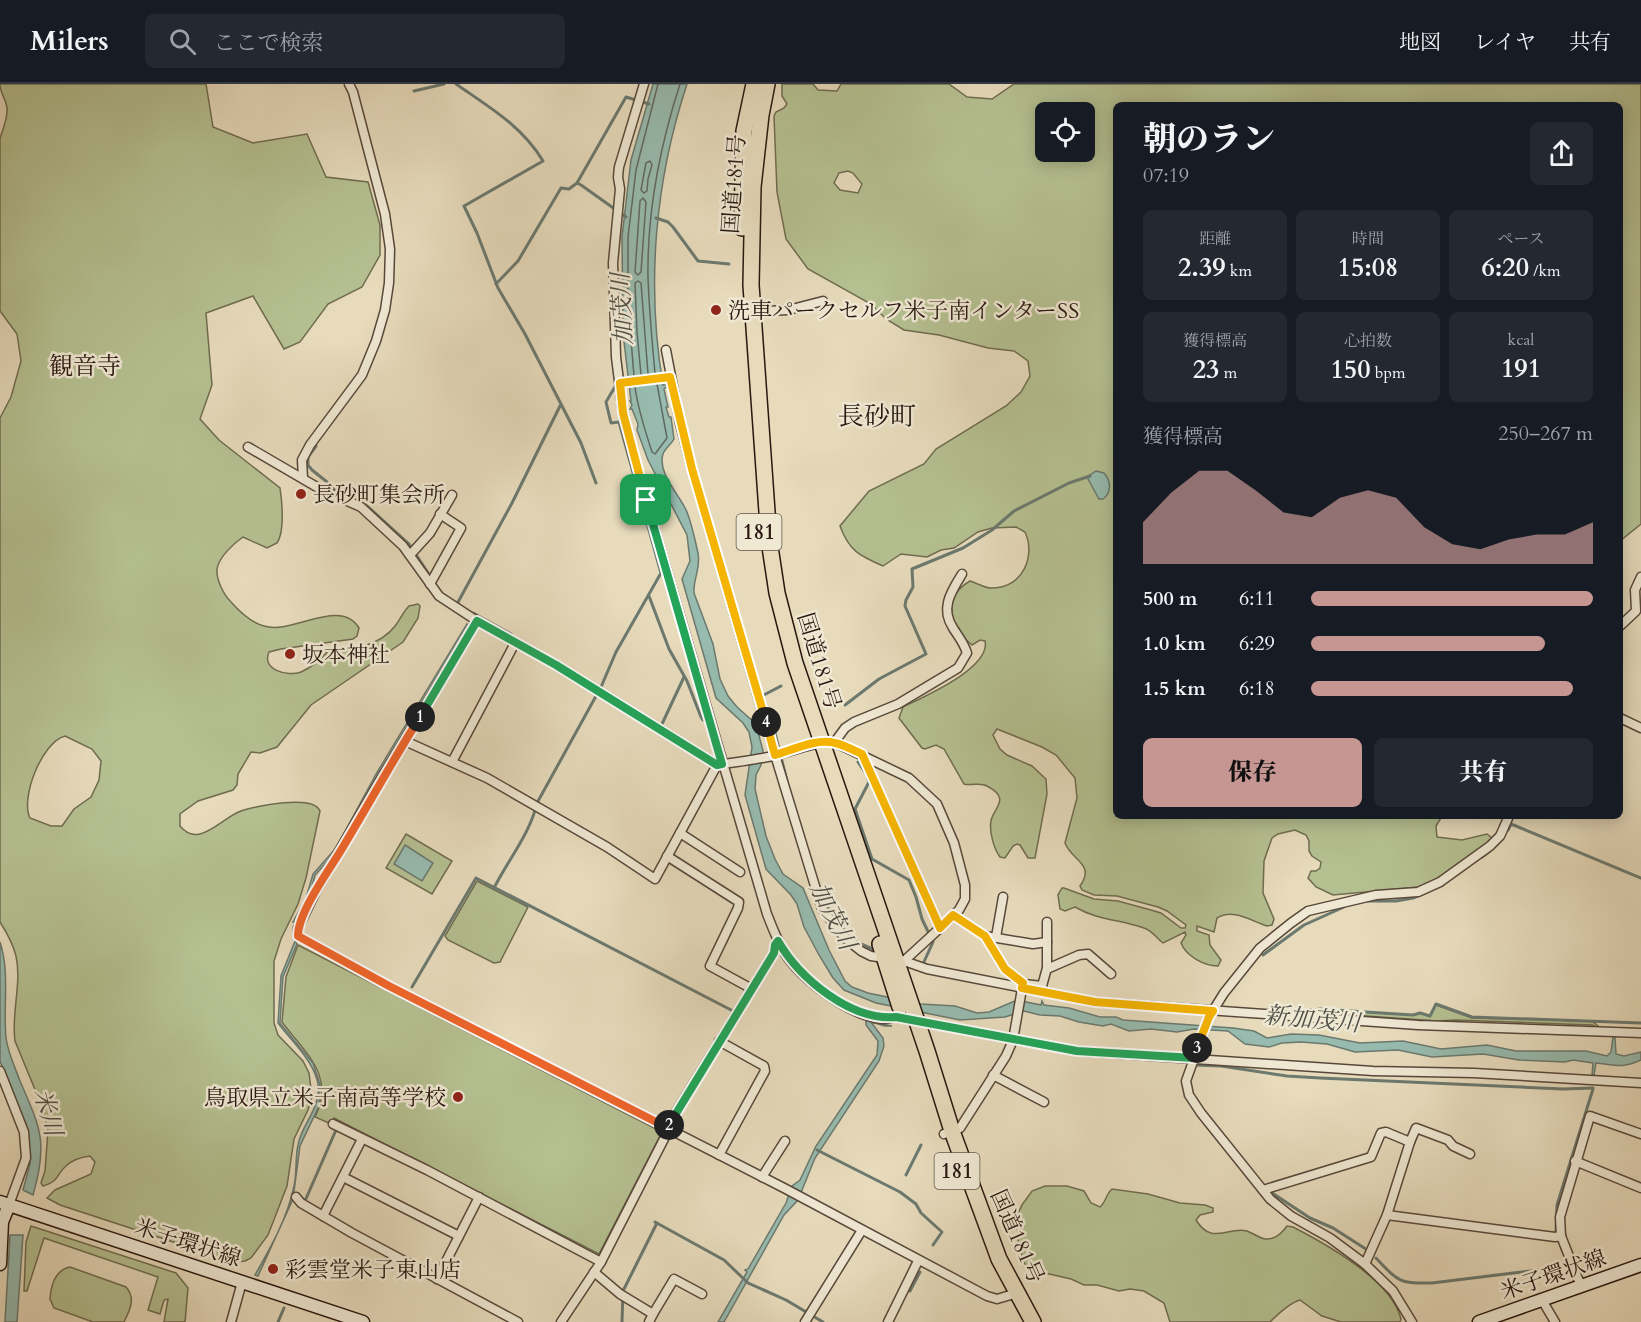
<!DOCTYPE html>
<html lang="ja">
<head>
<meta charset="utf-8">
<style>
	body { margin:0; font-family:Cardo,"Noto Serif JP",serif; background:#242831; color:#f1f3f6; height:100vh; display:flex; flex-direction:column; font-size:22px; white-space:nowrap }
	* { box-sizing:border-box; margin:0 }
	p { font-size:20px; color:#9ea1a6 }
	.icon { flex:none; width:33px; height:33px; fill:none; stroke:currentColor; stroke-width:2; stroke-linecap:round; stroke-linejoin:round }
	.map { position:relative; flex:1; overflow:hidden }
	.panel { position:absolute; left:1113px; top:18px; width:510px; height:717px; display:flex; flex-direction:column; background:#171b24; border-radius:9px; box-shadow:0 3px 15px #0003 }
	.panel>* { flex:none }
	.controls { position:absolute; left:1035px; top:18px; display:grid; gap:12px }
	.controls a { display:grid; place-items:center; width:60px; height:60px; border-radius:9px; background:#171b24; box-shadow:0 3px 15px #0003; font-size:30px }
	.pin { position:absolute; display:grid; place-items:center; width:51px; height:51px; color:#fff; margin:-26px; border-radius:12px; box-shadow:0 3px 9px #0006 }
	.km { position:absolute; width:30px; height:30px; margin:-15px; border-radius:50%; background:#222; color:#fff; font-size:16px; line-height:30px; text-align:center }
	.round { display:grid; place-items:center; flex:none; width:63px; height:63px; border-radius:9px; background:#242831 }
	.head { display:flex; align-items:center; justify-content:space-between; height:102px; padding:0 30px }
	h1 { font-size:33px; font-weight:800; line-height:45px }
	.stats { display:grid; grid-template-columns:repeat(3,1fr); gap:9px; height:102px; padding:6px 30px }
	.stats div { display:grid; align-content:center; border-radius:9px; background:#242831; text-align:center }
	.stats b { font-size:26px; font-weight:800 }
	.stats small { font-size:16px; font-weight:400 }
	.stats p { font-size:16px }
	.chart { height:168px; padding:12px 30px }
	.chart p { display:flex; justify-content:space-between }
	.chart svg { width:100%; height:108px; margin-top:6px; fill:#c59692; opacity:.7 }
	.action { display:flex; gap:12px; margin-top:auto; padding:12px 30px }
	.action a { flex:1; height:69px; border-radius:9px; background:#c59692; color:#111; font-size:24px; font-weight:800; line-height:69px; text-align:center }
	.action a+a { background:#242831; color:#f1f3f6 }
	ul { padding:0 30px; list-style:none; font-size:20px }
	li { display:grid; grid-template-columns:96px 72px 1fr; align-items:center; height:45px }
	li i { height:15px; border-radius:8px; background:#c59692 }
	header { display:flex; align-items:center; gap:36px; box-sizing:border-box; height:84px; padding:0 30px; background:#171b24; border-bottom:2px solid #363941 }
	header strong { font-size:28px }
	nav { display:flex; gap:33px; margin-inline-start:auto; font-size:21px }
	.search { width:420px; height:54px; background:#242831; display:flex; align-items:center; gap:15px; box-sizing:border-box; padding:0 21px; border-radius:9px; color:#9ea1a6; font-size:22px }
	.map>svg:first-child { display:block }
	.green { fill:#b5c091; stroke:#6f6c50; stroke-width:1.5; fill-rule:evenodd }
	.water { fill:#97bbaf; stroke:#6b796f; stroke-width:1.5 }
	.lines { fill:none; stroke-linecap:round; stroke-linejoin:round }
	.shore { stroke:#606960; stroke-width:1.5 }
	.stream { stroke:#6b796f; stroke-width:3 }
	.street-casing { stroke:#58483b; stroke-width:11 }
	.secondary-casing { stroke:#291710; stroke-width:15 }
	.highway-casing { stroke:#291710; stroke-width:18 }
	.street { stroke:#efe8d3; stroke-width:8 }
	.secondary { stroke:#efe8d3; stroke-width:12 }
	.highway { stroke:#e7dbbc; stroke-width:15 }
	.split-1-casing { stroke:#fff; stroke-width:12 }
	.split-2-casing { stroke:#fff; stroke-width:12 }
	.split-3-casing { stroke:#fff; stroke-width:12 }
	.split-4-casing { stroke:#fff; stroke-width:12 }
	.split-5-casing { stroke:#fff; stroke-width:12 }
	.split-1 { stroke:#22a559; stroke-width:8 }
	.split-2 { stroke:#f0652b; stroke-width:8 }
	.split-3 { stroke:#22a559; stroke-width:8 }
	.split-4 { stroke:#f5b400; stroke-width:8 }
	.split-5 { stroke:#f5b400; stroke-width:8 }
	.poi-dot { fill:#8f2418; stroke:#efe8d3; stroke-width:2 }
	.labels { text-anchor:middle; stroke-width:5; stroke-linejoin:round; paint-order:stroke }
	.shield { fill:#efe8d3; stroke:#64564a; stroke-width:1.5 }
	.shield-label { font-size:21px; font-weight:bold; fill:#291710 }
	.street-label { font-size:22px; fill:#291710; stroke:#efe8d3 }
	.poi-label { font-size:22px; fill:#291710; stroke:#efe8d3; text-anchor:start }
	.water-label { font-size:24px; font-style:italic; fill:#505048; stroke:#efe8d3 }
	.neighbourhood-label { font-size:24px; fill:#291710; stroke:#efe8d3 }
	.quarter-label { font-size:26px; fill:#291710; stroke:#efe8d3 }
</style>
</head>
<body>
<header>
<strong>Milers</strong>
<div class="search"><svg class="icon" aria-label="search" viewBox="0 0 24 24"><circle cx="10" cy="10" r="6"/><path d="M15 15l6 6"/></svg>ここで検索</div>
<nav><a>地図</a><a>レイヤ</a><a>共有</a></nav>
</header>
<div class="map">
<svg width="1641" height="1238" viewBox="0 0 1641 1238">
	<rect width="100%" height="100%" fill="#e7dbbc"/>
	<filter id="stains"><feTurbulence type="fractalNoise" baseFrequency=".00333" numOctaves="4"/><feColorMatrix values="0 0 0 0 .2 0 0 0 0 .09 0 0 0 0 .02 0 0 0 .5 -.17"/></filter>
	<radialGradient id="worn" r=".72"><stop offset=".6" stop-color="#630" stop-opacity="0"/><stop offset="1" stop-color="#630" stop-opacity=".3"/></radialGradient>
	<g class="green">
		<path d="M0,0H206L213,43L253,59L307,50L326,93L368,98L380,141V171L362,203L328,220L300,258L284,265L253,212L206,229L212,301L200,335L219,356L280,404C282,417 285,448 277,459L267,464L243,453C233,460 219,473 217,485C216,496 224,511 231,518C239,527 252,539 264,542C292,551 340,513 359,544L357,552L353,555L281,565L269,568C261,586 288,593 301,588C312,583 320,577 328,567C349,569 382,560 395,542C400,536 403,528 409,522L418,520L420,522L418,534L403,558L311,621L277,663L260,669L251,668L238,690L237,701L233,706L198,717L180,730V742C185,748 192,752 200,750C215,746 227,732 241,727C255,722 314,710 320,727L306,794L298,820L281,855L274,877V939L278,951L303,977L309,989L312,1013L308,1026L294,1055L287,1102L268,1151L251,1174L245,1177L234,1178L60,1121L47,1114L55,1106L91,1090L95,1078L90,1072C82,1073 72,1076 66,1082C56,1090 60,1097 43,1102L41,1099L45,1087L48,1046L43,1025L15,957C11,929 22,900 16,872C13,859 7,849 0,838V334L11,313L21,277L17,250L0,227V54C3,45 8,34 7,24C6,15 0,9 0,0ZM65,652L92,665L101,677L99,696L91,713L74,725L62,742H51L30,734C20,714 42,658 65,652Z"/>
		<path d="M782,0H813L818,6L837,7L841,0H949L967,13L992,15L1014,0H1641V440L1620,457V21H1116V732H1442L1436,742L1437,753L1462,756L1487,750L1492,754L1490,758L1429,800L1419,803L1333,811L1316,803L1308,794L1311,787H1316L1320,784L1321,778L1312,772L1309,767V757L1306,751L1295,746L1278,750L1272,754L1264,777L1263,809L1274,835L1272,841L1267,842C1251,837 1233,824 1217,834L1214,848L1197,842V847L1209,851L1210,861L1221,876L1218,882C1204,882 1186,872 1181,859L1186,851L1185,848L1163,859C1156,854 1153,847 1144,844C1120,835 1099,837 1075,823L1065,827L1060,825L1058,811L1062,804H1064L1094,815L1118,817L1151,826L1161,829L1181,844H1185L1186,841L1167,827L1158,823L1117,812L1094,811L1082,806L1080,802C1096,780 1071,776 1065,759L1077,714L1075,694L1056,671L1042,663L997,645L993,651L1000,665L1007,671L1032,682L1046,695L1047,710L1035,774H1028L1020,761L1017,760L1013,762L1005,774L1000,773C994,765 989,748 991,737C993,724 1012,715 987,702C980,698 972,702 964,700L944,665L936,661L925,665L922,664L899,634L903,623C923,613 991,584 985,557L980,556L972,561C949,542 941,514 970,497C977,499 986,505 993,504C1023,504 1036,471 1025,448L1016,443L992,444L978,448L954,464L941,466L927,473L901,470L883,482C860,472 849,467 840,442L869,407L924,380L936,365L1006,322L1021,308L1030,292L1028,277L1014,267L988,264L939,251L904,246L886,235L871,220L808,185L786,155L777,108L774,32L776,28L784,24L787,20L782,12ZM1046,28H1084V68H1046ZM848,87L853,89L862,100L858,109L840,106L834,99L839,89Z"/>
		<polygon points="406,750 452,777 432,810 386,784"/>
		<polygon points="477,797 528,823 500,878 494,879 448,856 445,852"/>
		<path d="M298,861L662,1048L599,1170L334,1034L331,1040L315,1033C336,992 305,969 282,938L286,893Z"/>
		<polygon points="1436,921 1472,934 1592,937 1603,946 1592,941 1455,936 1437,937 1310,928 1310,925 1413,931 1420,929 1430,932"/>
		<path d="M1045,1102H1067L1084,1107L1091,1119L1100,1123C1106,1118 1106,1110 1112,1105L1148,1110L1180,1119L1205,1121L1213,1124V1128L1200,1131L1196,1136C1212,1162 1228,1142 1247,1147C1256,1150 1262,1158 1273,1154C1280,1152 1283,1147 1287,1142L1293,1143C1326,1160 1392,1196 1401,1235L1400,1238H1341L1322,1232L1300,1216C1290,1219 1278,1230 1270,1238H1170L1164,1219L1144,1207L1130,1205L1119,1207L1097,1201H1084L1071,1195L1032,1186L1024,1179L1018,1157L1017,1132L1022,1121L1032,1107Z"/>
		<polygon points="31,1142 176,1189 188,1204 185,1238 164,1238 168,1215 164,1216 160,1230 148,1226 158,1193 44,1154 27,1207 24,1207 26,1158"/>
		<path d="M70,1183L126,1203C136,1214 130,1226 124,1238H93L54,1224L50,1215C51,1201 55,1186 70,1183Z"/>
	</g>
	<g class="water">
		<path d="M653,0H687C655,97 646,200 663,301H669L664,305L668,323H666L669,333H671L674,355C671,361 665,364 663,370C657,389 680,411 687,428C692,441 695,455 698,469C701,486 693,494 694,509L713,560L720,595L728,612L737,623L756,640L763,667L761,681L756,691L755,705L766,752L775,775L783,790L803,804L829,866L845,897L852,903L868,909L921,920L955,922L977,929L989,928L1017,916L1041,921L1042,917L1044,921L1069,924L1100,933H1116L1123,936L1233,944L1254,947L1267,954L1291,950L1319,951L1360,959L1403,957L1441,965L1487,961L1516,967H1586L1607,972L1611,968L1613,953L1615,954L1616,970L1624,972L1641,968V976C1622,985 1615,981 1596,979L1594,991H1592L1593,979L1573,976L1565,978L1519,976L1483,970L1432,973L1398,966L1355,968L1327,960L1301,958L1282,959L1269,963L1245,960L1228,947L1194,945L1177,948L1151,945L1129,947L1111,940L1103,942L1079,938L1060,932L1040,931L1024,927L1005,933L960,936L876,919L844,906L833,894L819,871L804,843L797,820L791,811L766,785L745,711L752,663L749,648L743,639L716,614L682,495L690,477L687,451L648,376L637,346L638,340L632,325H630L632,321L630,317H631L623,249L622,153L631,76Z"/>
		<path d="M1096,387L1104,389C1111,397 1112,408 1103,415H1099L1087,393Z"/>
		<polygon points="467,540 470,541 378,691 334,770 315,791 309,815 296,839 293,838 306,814 313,790 336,764 376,690"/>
		<polygon points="405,761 433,779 422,797 394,780"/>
		<path d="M295,857L297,860L283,893L280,939L313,979L320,1000L319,1022L300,1062L293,1115L258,1192L255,1191C271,1163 288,1133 294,1102C297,1089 295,1074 298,1061C302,1039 321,1025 318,1000C314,977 292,958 278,939L281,892Z"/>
		<path d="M0,858C10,888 3,922 6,954C8,969 15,983 20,997C41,1045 48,1059 33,1111L23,1106L30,1080L29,1055L26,1040L0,977Z"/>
		<polygon points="863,931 877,939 892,942 885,942 871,938 883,954 884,962 879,977 815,1074 798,1116 784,1131 724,1238 718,1238 747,1188 745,1186 748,1185 786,1119 792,1102 800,1096 816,1062 877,971 878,957 866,941 866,937 870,937 863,933"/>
		<polygon points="10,1151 23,1151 17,1238 5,1238"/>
	</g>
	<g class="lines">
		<g class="shore">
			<polygon points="650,77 652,81 648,95 647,107 644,109 641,106 646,79"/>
			<polygon points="643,114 646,118 641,188 638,191 635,188 640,117"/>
			<path d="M655,289C652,257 649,225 648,193C647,128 660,62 680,0"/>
			<polyline points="641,291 637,248 635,199 638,197 641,199 648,290"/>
			<polyline points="634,292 628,220 628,153 636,86 658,0"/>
			<path d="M635,303C638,326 645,346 652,368L655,370L667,354L657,300"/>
		</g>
		<g class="stream">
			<path d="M456,0C489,23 522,42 543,77L464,122L477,149L498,204L525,250L581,359L596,399"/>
			<polyline points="414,7 444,0"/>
			<polyline points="577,99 626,13 649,20"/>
			<polyline points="656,134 668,138 673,143 698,177 729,180"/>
			<polyline points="496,200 518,177 561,104 569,105 577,99 581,101 626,133"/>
			<polyline points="316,362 308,373 308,381 312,386 341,409 366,421 409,460 432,495"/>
			<polyline points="649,512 669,565 687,597 701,633 703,636 706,635"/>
			<polyline points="457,520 512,419 560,322"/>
			<polyline points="473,529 511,550"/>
			<polyline points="762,612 781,602"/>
			<polyline points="763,617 774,645 787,697"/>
			<polyline points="845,621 879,595 926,570 905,522 906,516 913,503 912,485 963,464 992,446 1014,427 1069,399 1090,392"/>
			<polyline points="662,640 684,593"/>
			<polyline points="858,678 867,691 869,698 855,725 872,775 909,796 916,813 922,835 933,858 923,880"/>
			<polyline points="1508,746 1511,740 1641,794"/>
			<polyline points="1482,773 1490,767"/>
			<path d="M494,804C508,776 530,750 537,719L601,603L616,568L661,489L619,338L611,339L606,318L616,301"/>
			<polyline points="823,815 835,835"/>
			<polyline points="1368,817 1396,817 1413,814 1443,801"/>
			<polyline points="855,857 875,866"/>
			<polyline points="1263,871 1304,841 1344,823"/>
			<polyline points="412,903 476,794 735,928"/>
			<polyline points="1319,925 1413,931 1420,929 1430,932 1436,920 1472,933 1641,939"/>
			<polyline points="1194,981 1221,982 1287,992 1320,994 1563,1005 1593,1004"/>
			<polyline points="817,1066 900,1108 916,1120 921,1129 942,1148 933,1161"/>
			<polyline points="906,1091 921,1061"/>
			<polyline points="1269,1107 1310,1134 1333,1144 1369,1167"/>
			<polyline points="305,1117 336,1046"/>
			<polyline points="655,1138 724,1176 748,1199 786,1216 823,1238"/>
			<polyline points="1563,1168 1556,1148 1557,1121 1593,1005"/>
			<path d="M1376,1174C1398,1197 1399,1200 1432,1199L1570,1182"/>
			<polyline points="910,1207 920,1188"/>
			<polyline points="278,1238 284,1224"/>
			<polyline points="622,1238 623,1207 657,1139"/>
		</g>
		<g class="street-casing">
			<g id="street">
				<path d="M644,0L619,83L618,93L620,105L613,179L616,273L623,329L631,364L767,830C772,843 777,856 784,868C801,895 849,932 882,935C887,935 892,934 896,933L1077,967L1373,987L1474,989L1641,999"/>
				<polyline points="745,228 788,226 823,217"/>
				<polyline points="666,266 680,339 692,385 775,671 822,825 845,854 861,867 871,872 904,877 927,885 1095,918 1418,941 1641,949"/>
				<polyline points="620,299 670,293"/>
				<path d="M248,363L322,406L361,423L403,462L439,512L477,537L556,581L717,681C736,678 754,676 773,672C794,667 814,657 836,659L909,694L937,720L954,759L965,801V815L959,826L940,844L904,877"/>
				<polyline points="303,394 302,376 310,361 362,291 376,257 385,226 389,199 390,165 385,130 353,8 349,0"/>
				<polyline points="410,471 430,449 452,411"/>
				<polyline points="430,500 461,444 440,430"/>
				<polyline points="477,537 382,693 316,807 298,844 298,852 389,902 784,1104 987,1212 997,1215 1017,1209"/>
				<polyline points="1620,542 1636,527 1635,506 1641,493"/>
				<polyline points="1620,634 1641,644"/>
				<polyline points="405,657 487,694 607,763 655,795 717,681"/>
				<path d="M834,659L845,644L854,638L898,620L958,584L967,569C964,559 958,552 953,544C940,524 951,508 962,490"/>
				<polyline points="862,670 940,844"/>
				<polyline points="452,678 515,559"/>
				<polyline points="680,749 740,788"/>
				<polyline points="667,772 739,818 738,824 710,882 752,905"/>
				<polyline points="985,852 1033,860 1047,858"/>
				<polyline points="996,853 1003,813"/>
				<polyline points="1047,885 1079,871 1088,870 1111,890"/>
				<polyline points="1024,900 1042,902 1047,884 1047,838"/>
				<polyline points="719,957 764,982 765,987 719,1071"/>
				<polyline points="0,987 24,1048 26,1074 9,1121"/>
				<polyline points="993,991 1044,1018"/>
				<polyline points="333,1040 427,1086 601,1178"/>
				<polyline points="944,1050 960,1044 1006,972 1013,956 1023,899 1005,885 985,852 953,831"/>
				<polyline points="1575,1077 1641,1104"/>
				<polyline points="343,1093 459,1152"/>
				<polyline points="762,1093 785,1057"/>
				<polyline points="1263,1106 1371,1073 1381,1049 1386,1048 1410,1058 1416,1044 1448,1056 1453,1062 1470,1070"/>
				<polyline points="296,1113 301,1119 352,1149 518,1238"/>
				<polyline points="1387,1131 1555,1153 1561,1152 1578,1195 1583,1202"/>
				<polyline points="323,1132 362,1055"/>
				<polyline points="1561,1152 1560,1133 1590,1032 1641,1050"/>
				<polyline points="1365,1180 1387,1131 1410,1058"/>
				<polyline points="594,1188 620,1210 653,1230 674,1195 702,1210"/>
				<polyline points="437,1195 479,1113"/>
				<polyline points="1542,1216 1555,1238"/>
				<polyline points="231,1238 242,1198"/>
				<polyline points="561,1238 601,1178 665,1053 670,1038 774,869 775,861 778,857"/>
				<polyline points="649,1238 653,1230"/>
				<polyline points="805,1238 862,1146"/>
				<polyline points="888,1238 918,1177"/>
				<polyline points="1412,1238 1393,1207 1365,1180 1330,1154 1291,1132 1270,1115 1201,1029 1189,1011 1186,997 1209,933 1224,909 1260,864 1291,839 1308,827 1376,811 1418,808 1440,798 1490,762 1500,752 1509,732"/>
			</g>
		</g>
		<g class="secondary-casing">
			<g id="secondary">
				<polyline points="0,1118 363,1238"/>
				<polyline points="0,1180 2,1138 9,1121"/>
				<polyline points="1479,1238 1641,1181"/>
			</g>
		</g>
		<g class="highway-casing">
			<g id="highway">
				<polyline points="767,0 761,31 753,103 751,201 769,456 777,509 795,579 927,967 952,1047 999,1175 1033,1238"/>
				<polyline points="742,144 744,47 754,0"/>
				<polyline points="880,860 900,923"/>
			</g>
		</g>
		<use href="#street" class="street"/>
		<use href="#secondary" class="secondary"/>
		<use href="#highway" class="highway"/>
	</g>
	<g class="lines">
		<g class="split-1-casing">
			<polyline id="split-1" points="420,633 477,537 556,581 717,681 722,680 646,416"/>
		</g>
		<g class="split-2-casing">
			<path id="split-2" d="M420,633C393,676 369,720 343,763C330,785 298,828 298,852L389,902L668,1044L669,1041"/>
		</g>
		<g class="split-3-casing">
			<path id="split-3" d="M669,1041L774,869L775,861L778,857C800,895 851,937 896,933L1077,967L1194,974L1197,964"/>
		</g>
		<g class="split-4-casing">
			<path id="split-4" d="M766,638L775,671C793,666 816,654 835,659C844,661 853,666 862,670L940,844L953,831L985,852L1005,885L1023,899L1022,904L1095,918L1213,927L1209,933L1197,964"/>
		</g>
		<g class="split-5-casing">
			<polyline id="split-5" points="646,416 623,329 620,299 670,293 692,385 766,638"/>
		</g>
		<use href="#split-1" class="split-1"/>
		<use href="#split-2" class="split-2"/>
		<use href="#split-3" class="split-3"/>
		<use href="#split-4" class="split-4"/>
		<use href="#split-5" class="split-5"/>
	</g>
	<g class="poi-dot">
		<circle cx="716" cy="226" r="6"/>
		<circle cx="301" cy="410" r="6"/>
		<circle cx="290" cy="570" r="6"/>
		<circle cx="458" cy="1013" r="6"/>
		<circle cx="273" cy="1185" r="6"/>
	</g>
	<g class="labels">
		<g class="shield">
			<rect x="736.5" y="430" width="45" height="36" rx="4.5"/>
			<rect x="934.5" y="1069" width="45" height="36" rx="4.5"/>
		</g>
		<g class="shield-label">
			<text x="759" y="455">181</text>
			<text x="957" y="1094">181</text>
		</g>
		<g class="street-label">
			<text transform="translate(733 100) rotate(-86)" y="8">国道181号</text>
			<text transform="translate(820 577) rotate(73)" y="8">国道181号</text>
			<text transform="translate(1018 1152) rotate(66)" y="8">国道181号</text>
			<text transform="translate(188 1158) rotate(18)" y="8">米子環状線</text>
			<text transform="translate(1553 1190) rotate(-19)" y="8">米子環状線</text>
		</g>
		<g class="poi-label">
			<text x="728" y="234">洗車パークセルフ米子南インターSS</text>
			<text x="313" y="418">長砂町集会所</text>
			<text x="302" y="578">坂本神社</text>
			<text x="446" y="1021" text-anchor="end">鳥取県立米子南高等学校</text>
			<text x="285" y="1193">彩雲堂米子東山店</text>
		</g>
		<g class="water-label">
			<text transform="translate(622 225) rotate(-93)" y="8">加茂川</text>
			<text transform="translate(833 832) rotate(63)" y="8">加茂川</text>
			<text transform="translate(1312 935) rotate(5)" y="8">新加茂川</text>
			<text transform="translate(48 1028) rotate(75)" y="8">米川</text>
		</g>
		<g class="neighbourhood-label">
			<text x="85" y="290">観音寺</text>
		</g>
		<g class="quarter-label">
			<text x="877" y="341">長砂町</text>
		</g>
	</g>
	<rect width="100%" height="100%" filter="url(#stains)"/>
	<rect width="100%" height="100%" fill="url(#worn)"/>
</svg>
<div class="controls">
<a><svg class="icon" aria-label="locate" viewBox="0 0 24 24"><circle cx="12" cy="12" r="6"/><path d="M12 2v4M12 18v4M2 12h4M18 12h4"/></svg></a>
</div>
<div class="pin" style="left:646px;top:416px;background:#1e9e55"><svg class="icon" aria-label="arrive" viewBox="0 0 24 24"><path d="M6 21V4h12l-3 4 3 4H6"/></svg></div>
<b class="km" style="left:420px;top:633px">1</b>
<b class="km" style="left:669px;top:1041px">2</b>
<b class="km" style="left:1197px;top:964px">3</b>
<b class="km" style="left:766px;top:638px">4</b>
<section class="panel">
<div class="head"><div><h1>朝のラン</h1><p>07:19</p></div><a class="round"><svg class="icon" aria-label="share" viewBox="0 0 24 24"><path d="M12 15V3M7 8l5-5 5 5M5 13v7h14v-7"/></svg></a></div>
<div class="stats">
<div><p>距離</p><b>2.39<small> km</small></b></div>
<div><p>時間</p><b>15:08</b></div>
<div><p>ペース</p><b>6:20<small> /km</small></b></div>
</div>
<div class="stats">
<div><p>獲得標高</p><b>23<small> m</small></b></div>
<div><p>心拍数</p><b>150<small> bpm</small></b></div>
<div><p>kcal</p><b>191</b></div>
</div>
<div class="chart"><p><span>獲得標高</span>250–267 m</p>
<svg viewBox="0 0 160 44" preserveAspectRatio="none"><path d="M0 44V27L10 15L20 6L30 6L40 14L50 23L60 25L70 17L80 14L90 17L100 29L110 36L120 38L130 34L140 32L150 32L160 27V44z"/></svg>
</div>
<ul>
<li><b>500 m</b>6:11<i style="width:100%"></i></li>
<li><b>1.0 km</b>6:29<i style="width:83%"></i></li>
<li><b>1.5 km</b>6:18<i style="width:93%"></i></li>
</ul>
<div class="action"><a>保存</a><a>共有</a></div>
</section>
</div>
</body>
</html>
